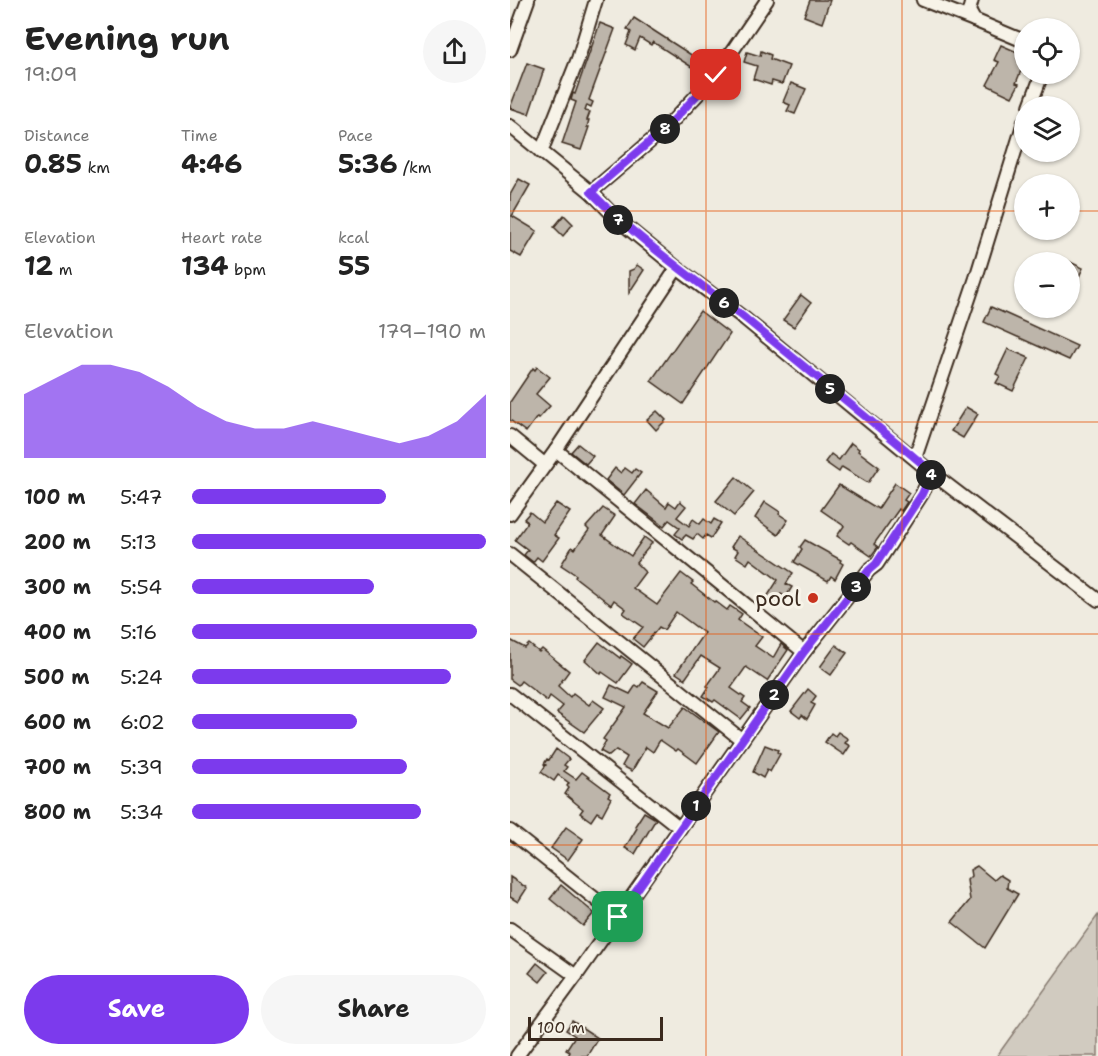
<!DOCTYPE html>
<html lang="en">
<head>
<meta charset="utf-8">
<style>
	body { margin:0; font-family:"Shantell Sans",sans-serif; background:#f6f6f6; color:#222; height:100vh; display:flex; flex-direction:column; font-size:22px; white-space:nowrap }
	* { box-sizing:border-box; margin:0 }
	p { font-size:20px; color:#767676 }
	.icon { flex:none; width:33px; height:33px; fill:none; stroke:currentColor; stroke-width:2; stroke-linecap:round; stroke-linejoin:round }
	.map { position:relative; flex:1; overflow:hidden }
	.sheet { display:flex; flex-direction:column; background:#fff; width:510px }
	.sheet>* { flex:none }
	.controls { position:absolute; left:504px; top:18px; display:grid; gap:12px }
	.controls a { display:grid; place-items:center; width:66px; height:66px; border-radius:50%; background:#fff; box-shadow:0 2px 4px #0004; font-size:30px }
	.scale { position:absolute; left:18px; bottom:15px; width:135px; box-sizing:border-box; padding-left:6px; border:3px solid #3b2a1e; border-top:0; font-size:16px; line-height:21px; white-space:nowrap; color:#3b2a1e; -webkit-text-stroke:4px #f7f3e8; paint-order:stroke }
	.pin { position:absolute; display:grid; place-items:center; width:51px; height:51px; color:#fff; margin:-26px; border-radius:12px; box-shadow:0 3px 9px #0006 }
	.km { position:absolute; width:30px; height:30px; margin:-15px; border-radius:50%; background:#222; color:#fff; font-size:16px; line-height:30px; text-align:center }
	.round { display:grid; place-items:center; flex:none; width:63px; height:63px; border-radius:32px; background:#f6f6f6 }
	.summary { display:flex; align-items:center; justify-content:space-between; height:102px; padding:0 24px }
	h1 { font-size:33px; font-weight:700; line-height:45px }
	.metrics { display:grid; grid-template-columns:repeat(3,1fr); gap:9px; height:102px; padding:6px 24px }
	.metrics div { display:grid; align-content:center }
	.metrics b { font-size:26px; font-weight:700 }
	.metrics small { font-size:16px; font-weight:400 }
	.metrics p { font-size:16px }
	.chart { height:168px; padding:12px 24px }
	.chart p { display:flex; justify-content:space-between }
	.chart svg { width:100%; height:108px; margin-top:6px; fill:#7c3aed; opacity:.7 }
	.primary-button { display:flex; gap:12px; margin-top:auto; padding:12px 24px }
	.primary-button a { flex:1; height:69px; border-radius:36px; background:#7c3aed; color:#fff; font-size:24px; font-weight:700; line-height:69px; text-align:center }
	.primary-button a+a { background:#f6f6f6; color:#222 }
	ul { padding:0 24px; list-style:none; font-size:20px }
	li { display:grid; grid-template-columns:96px 72px 1fr; align-items:center; height:45px }
	li i { height:15px; border-radius:8px; background:#7c3aed }
	main { display:flex; flex:1; min-height:0 }
	.map>svg:first-child { display:block }
	.green { fill:#d1cbc0; stroke:#867a6f; stroke-width:1.5 }
	.building { fill:#bdb5aa; stroke:#3b2a1e; stroke-width:1.5 }
	.lines { fill:none; stroke-linecap:round; stroke-linejoin:round }
	.minor-casing { stroke:#3b2a1e; stroke-width:16 }
	.minor { stroke:#f7f3e8; stroke-width:12 }
	.route-casing { stroke:#fff; stroke-width:12 }
	.route { stroke:#7c3aed; stroke-width:8 }
	.grid { fill:none; stroke:#e8590c; stroke-width:1.5; stroke-opacity:0.55 }
	.poi-dot { fill:#c8321e; stroke:#f7f3e8; stroke-width:2 }
	.labels { text-anchor:middle; stroke-width:6; stroke-linejoin:round; paint-order:stroke }
	.poi-label { font-size:22px; fill:#3b2a1e; stroke:#f7f3e8; text-anchor:end }
</style>
</head>
<body>
<main>
<section class="sheet">
<div class="summary"><div><h1>Evening run</h1><p>19:09</p></div><a class="round"><svg class="icon" aria-label="share" viewBox="0 0 24 24"><path d="M12 15V3M7 8l5-5 5 5M5 13v7h14v-7"/></svg></a></div>
<div class="metrics">
<div><p>Distance</p><b>0.85<small> km</small></b></div>
<div><p>Time</p><b>4:46</b></div>
<div><p>Pace</p><b>5:36<small> /km</small></b></div>
</div>
<div class="metrics">
<div><p>Elevation</p><b>12<small> m</small></b></div>
<div><p>Heart rate</p><b>134<small> bpm</small></b></div>
<div><p>kcal</p><b>55</b></div>
</div>
<div class="chart"><p><span>Elevation</span>179–190 m</p>
<svg viewBox="0 0 160 44" preserveAspectRatio="none"><path d="M0 44V18L10 12L20 6L30 6L40 9L50 15L60 23L70 29L80 32L90 32L100 29L110 32L120 35L130 38L140 35L150 29L160 18V44z"/></svg>
</div>
<ul>
<li><b>100 m</b>5:47<i style="width:66%"></i></li>
<li><b>200 m</b>5:13<i style="width:100%"></i></li>
<li><b>300 m</b>5:54<i style="width:62%"></i></li>
<li><b>400 m</b>5:16<i style="width:97%"></i></li>
<li><b>500 m</b>5:24<i style="width:88%"></i></li>
<li><b>600 m</b>6:02<i style="width:56%"></i></li>
<li><b>700 m</b>5:39<i style="width:73%"></i></li>
<li><b>800 m</b>5:34<i style="width:78%"></i></li>
</ul>
<div class="primary-button"><a>Save</a><a>Share</a></div>
</section>
<div class="map">
<svg width="588" height="1056" viewBox="0 0 588 1056">
	<rect width="100%" height="100%" fill="#efebe0"/>
	<filter id="ink" filterUnits="userSpaceOnUse"><feTurbulence type="fractalNoise" baseFrequency=".0167" numOctaves="2"/><feDisplacementMap in="SourceGraphic" scale="12" xChannelSelector="R" yChannelSelector="G"/><feConvolveMatrix kernelMatrix="1 2 1 2 8 2 1 2 1" color-interpolation-filters="sRGB"/></filter>
	<g filter="url(#ink)">
		<polygon class="green" points="588,915 588,1056 487,1056"/>
		<g class="building">
			<polygon points="300,0 320,0 312,23 294,16"/>
			<polygon points="124,18 200,67 194,75 143,42 141,45 130,38 125,50 116,45 121,32 117,29"/>
			<polygon points="90,23 105,29 79,100 83,102 81,107 77,105 75,111 80,112 77,120 79,120 77,127 79,127 71,150 52,144 66,102 61,100 63,93 65,94"/>
			<polygon points="491,45 514,55 514,63 506,83 509,84 502,97 477,85 489,62 484,60"/>
			<polygon points="251,51 261,55 260,59 279,66 272,84 262,81 261,85 243,79 247,66 234,62 237,52 250,56"/>
			<polygon points="17,63 34,69 19,114 0,108"/>
			<polygon points="281,83 296,89 285,114 277,111 280,105 273,102"/>
			<polygon points="9,179 20,185 2,216 27,231 11,257 0,251 0,195"/>
			<polygon points="54,215 63,224 53,236 44,227"/>
			<polygon points="560,262 573,268 566,283 560,287"/>
			<polygon points="127,265 134,270 119,293 119,271 124,269"/>
			<polygon points="291,295 301,303 284,327 273,320"/>
			<polygon points="481,307 567,346 559,360 474,322"/>
			<polygon points="190,311 220,334 173,404 141,381"/>
			<polygon points="498,349 519,358 503,391 486,383 490,376 486,374"/>
			<polygon points="27,367 40,377 26,394 40,406 29,418 27,417 16,432 0,420 0,402 23,368 25,370"/>
			<polygon points="456,407 468,414 453,438 441,431"/>
			<polygon points="147,411 156,420 146,430 137,420"/>
			<polygon points="341,443 349,449 348,451 369,467 358,483 332,467 329,472 315,462 321,454 329,460"/>
			<polygon points="68,444 83,456 76,464 61,452"/>
			<polygon points="105,468 111,473 115,468 122,473 125,469 131,473 114,495 96,480"/>
			<polygon points="226,477 244,492 224,516 206,501"/>
			<polygon points="385,483 399,493 394,500 397,502 391,511 389,509 364,544 368,547 361,556 341,542 339,544 327,536 334,526 311,510 329,485 368,509"/>
			<polygon points="136,490 156,507 159,502 166,507 170,501 176,506 167,517 179,526 183,519 190,524 194,519 201,524 204,519 211,523 201,538 196,535 193,539 187,534 183,539 176,535 172,539 165,534 170,528 159,520 154,526 125,504"/>
			<polygon points="255,502 270,512 269,514 278,520 268,535 245,518"/>
			<polygon points="46,503 60,512 44,535 49,538 32,561 27,557 23,562 14,555 18,550 5,540 18,522 14,519 20,512 32,522"/>
			<polygon points="93,508 105,516 92,535 121,556 134,537 142,543 126,563 135,572 123,588 147,605 171,573 183,582 181,584 204,602 205,601 217,610 220,606 232,614 228,620 252,637 245,646 263,658 271,644 278,650 257,681 236,667 221,688 235,698 232,702 240,708 231,719 205,700 203,702 193,696 199,687 197,686 210,668 191,656 175,679 166,673 194,633 166,612 154,630 149,627 133,647 123,639 133,627 113,613 116,609 104,600 101,605 65,577 66,575 51,565 62,547 65,549 79,530 76,527"/>
			<polygon points="228,536 283,573 276,584 282,587 276,597 271,594 265,602 257,597 268,580 240,559 237,564 225,556 228,551 221,547"/>
			<polygon points="295,540 331,560 330,562 333,564 325,579 321,576 318,581 284,562 292,549 290,547"/>
			<polygon points="0,640 15,648 19,644 29,652 32,649 59,671 48,686 60,697 63,693 79,705 83,700 94,708 74,732 47,713 53,706 40,696 37,701 11,681 8,685 0,679"/>
			<polygon points="89,642 110,658 111,656 122,664 108,683 92,672 91,674 75,660"/>
			<polygon points="326,645 337,653 321,675 310,667"/>
			<polygon points="133,682 148,691 133,713 158,728 175,707 209,732 187,763 168,749 166,751 150,740 143,752 136,747 122,771 112,766 117,757 106,750 99,756 90,751 96,741 93,739 116,707 95,697 101,685 120,694 126,685 129,687"/>
			<polygon points="298,689 306,696 301,703 305,705 297,719 292,715 290,718 281,711"/>
			<polygon points="328,732 338,739 335,743 340,746 334,755 315,742 321,733 325,736"/>
			<polygon points="255,745 268,750 267,752 270,754 260,772 257,770 253,778 243,772"/>
			<polygon points="46,749 59,759 54,765 57,767 54,771 66,779 72,772 100,793 98,796 101,798 92,815 87,812 81,821 70,813 73,809 55,794 59,788 57,786 59,783 48,775 44,781 31,772 36,765 34,764 37,759 39,760"/>
			<polygon points="134,812 146,819 125,854 115,848 127,828 125,826"/>
			<polygon points="56,827 73,839 58,860 41,848"/>
			<polygon points="467,866 484,880 490,875 498,880 497,888 508,894 475,948 442,922 460,900 457,880 461,876 460,870"/>
			<polygon points="0,877 17,888 8,902 0,897"/>
			<polygon points="51,885 84,913 73,926 40,899"/>
			<polygon points="27,963 38,972 30,982 19,973"/>
			<polygon points="62,1021 88,1038 77,1056 58,1056 60,1052 56,1050 65,1036 56,1030"/>
		</g>
		<g class="lines">
			<g class="minor-casing">
				<g id="minor">
					<polyline points="413,0 464,20"/>
					<polyline points="462,0 459,11 464,20 514,41"/>
					<polyline points="0,50 18,0"/>
					<polyline points="520,106 532,74"/>
					<polyline points="0,126 81,192 107,219 167,268 235,319 422,473 588,600"/>
					<polyline points="31,152 68,59 86,0"/>
					<polyline points="81,192 156,128 206,75 257,0"/>
					<polyline points="0,436 34,464"/>
					<polyline points="46,450 294,652"/>
					<polyline points="405,458 466,278 514,122"/>
					<polyline points="0,514 46,450 167,268"/>
					<polyline points="0,554 232,740"/>
					<polyline points="0,694 170,828"/>
					<polyline points="0,831 108,917"/>
					<polyline points="0,929 66,976"/>
					<polyline points="7,1056 66,976 294,652 359,570 367,564 412,494 422,473"/>
				</g>
			</g>
			<use href="#minor" class="minor"/>
		</g>
	</g>
	<g class="lines" filter="url(#ink)">
		<g class="route-casing">
			<path id="route" d="M108,917L294,652L359,570L366,564L412,494L422,472C361,420 298,370 236,319C183,278 128,240 81,192L156,128L206,75"/>
		</g>
		<use href="#route" class="route"/>
	</g>
	<path class="grid" d="M196,0V1056M392,0V1056M0,211H514M560,211H588M0,422H588M0,634H588M0,845H588"/>
	<circle class="poi-dot" cx="303" cy="598" r="6"/>
	<g class="labels">
		<g class="poi-label">
			<text x="291" y="606">pool</text>
		</g>
	</g>
</svg>
<div class="controls">
<a><svg class="icon" aria-label="locate" viewBox="0 0 24 24"><circle cx="12" cy="12" r="6"/><path d="M12 2v4M12 18v4M2 12h4M18 12h4"/></svg></a>
<a><svg class="icon" aria-label="layers" viewBox="0 0 24 24"><path d="M12 4l9 5-9 5-9-5zM3 14l9 5 9-5"/></svg></a>
<a>+</a>
<a>−</a>
</div>
<div class="scale">100 m</div>
<div class="pin" style="left:108px;top:917px;background:#1e9e55"><svg class="icon" aria-label="arrive" viewBox="0 0 24 24"><path d="M6 21V4h12l-3 4 3 4H6"/></svg></div>
<div class="pin" style="left:206px;top:75px;background:#d93025"><svg class="icon" aria-label="check" viewBox="0 0 24 24"><path d="M5 12l5 5 9-10"/></svg></div>
<b class="km" style="left:186px;top:806px">1</b>
<b class="km" style="left:264px;top:695px">2</b>
<b class="km" style="left:346px;top:587px">3</b>
<b class="km" style="left:421px;top:475px">4</b>
<b class="km" style="left:320px;top:389px">5</b>
<b class="km" style="left:214px;top:303px">6</b>
<b class="km" style="left:108px;top:220px">7</b>
<b class="km" style="left:155px;top:129px">8</b>
</div>
</main>
</body>
</html>
